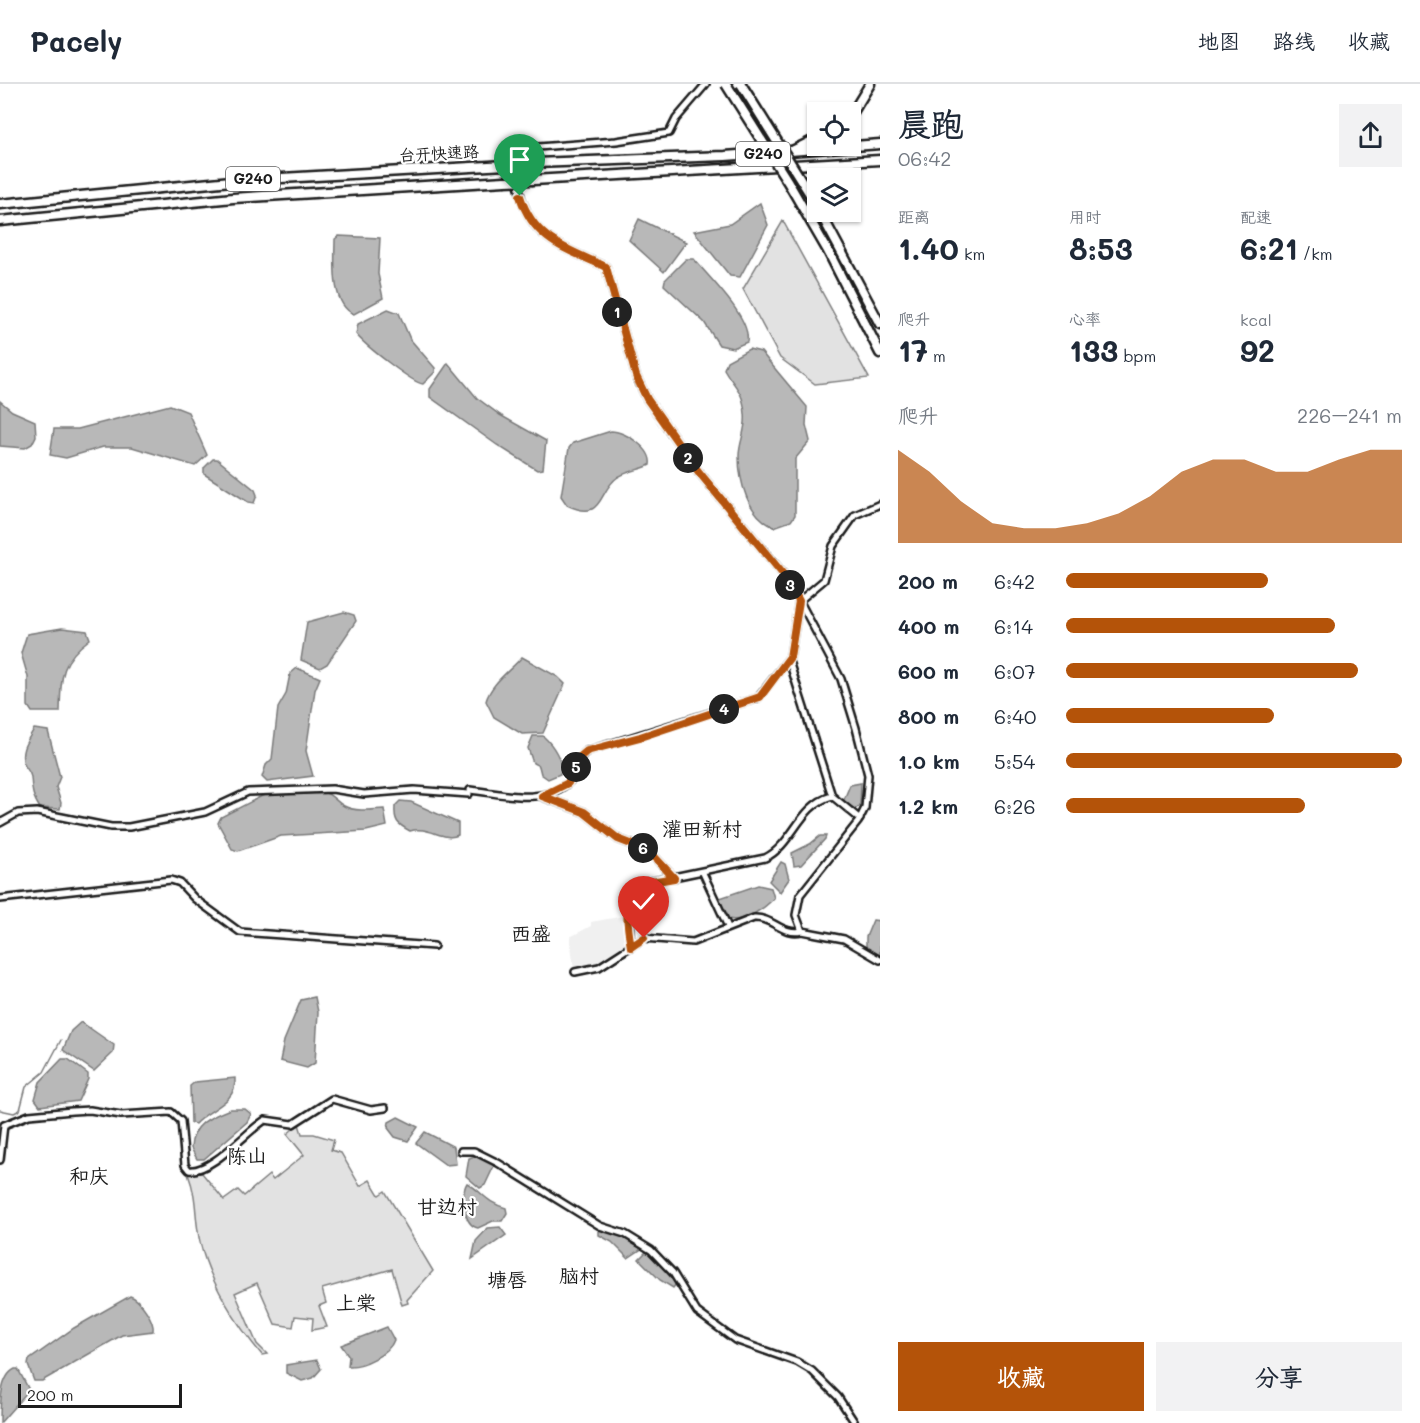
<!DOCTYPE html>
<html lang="zh">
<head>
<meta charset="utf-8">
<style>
	body { margin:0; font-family:Mali,"LXGW WenKai TC",sans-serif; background:#f2f2f3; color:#1f2937; height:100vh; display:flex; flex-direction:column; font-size:22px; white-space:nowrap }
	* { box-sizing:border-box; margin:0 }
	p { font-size:20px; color:#747a83 }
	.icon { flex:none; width:33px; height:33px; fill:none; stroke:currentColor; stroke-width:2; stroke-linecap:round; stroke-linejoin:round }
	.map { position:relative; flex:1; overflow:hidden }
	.drawer { display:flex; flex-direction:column; background:#fff; width:540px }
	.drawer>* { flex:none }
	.buttons { position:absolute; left:807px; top:18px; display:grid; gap:12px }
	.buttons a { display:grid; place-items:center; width:54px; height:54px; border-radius:0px; background:#fff; box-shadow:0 2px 4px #0004; font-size:30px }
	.scale { position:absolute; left:18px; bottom:15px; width:164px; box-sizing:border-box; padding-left:6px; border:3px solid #1c1c1c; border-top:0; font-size:16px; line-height:21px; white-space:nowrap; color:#1c1c1c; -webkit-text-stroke:4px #fff; paint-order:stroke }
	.pin { position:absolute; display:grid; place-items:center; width:51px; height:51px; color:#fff; margin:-62px -26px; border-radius:50% 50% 50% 0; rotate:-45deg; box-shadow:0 0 6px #0007 }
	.pin .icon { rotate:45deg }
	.km { position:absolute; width:30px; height:30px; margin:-15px; border-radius:50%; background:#222; color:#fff; font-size:16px; line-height:30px; text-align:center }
	.round { display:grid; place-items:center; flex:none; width:63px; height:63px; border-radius:0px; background:#f2f2f3 }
	.headline { display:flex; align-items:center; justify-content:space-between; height:102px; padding:0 18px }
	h1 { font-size:33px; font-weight:700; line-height:45px }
	.metrics { display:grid; grid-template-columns:repeat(3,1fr); gap:9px; height:102px; padding:6px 18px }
	.metrics div { display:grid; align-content:center }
	.metrics b { font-size:30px; font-weight:700 }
	.metrics small { font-size:16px; font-weight:400 }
	.metrics p { font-size:16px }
	.chart { height:168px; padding:12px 18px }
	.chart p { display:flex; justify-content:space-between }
	.chart svg { width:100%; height:108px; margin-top:6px; fill:#b45309; opacity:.7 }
	.button { display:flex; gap:12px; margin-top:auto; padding:12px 18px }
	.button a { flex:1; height:69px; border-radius:0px; background:#b45309; color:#fff; font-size:24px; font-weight:700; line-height:69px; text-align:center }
	.button a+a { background:#f2f2f3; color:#1f2937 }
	ul { padding:0 18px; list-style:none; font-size:20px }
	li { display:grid; grid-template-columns:96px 72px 1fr; align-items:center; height:45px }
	li i { height:15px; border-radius:8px; background:#b45309 }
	header { display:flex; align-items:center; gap:36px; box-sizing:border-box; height:84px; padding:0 30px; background:#fff; border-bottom:2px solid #e0e1e3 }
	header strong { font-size:28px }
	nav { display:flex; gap:33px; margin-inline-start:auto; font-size:21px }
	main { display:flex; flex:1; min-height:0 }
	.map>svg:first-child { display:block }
	.built { fill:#f0f0f0 }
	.green { fill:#e2e2e2; stroke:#7f7f7f; stroke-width:1.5 }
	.water { fill:#b8b8b8; stroke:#7a7a7a; stroke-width:1.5 }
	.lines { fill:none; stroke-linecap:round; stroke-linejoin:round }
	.stream { stroke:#7a7a7a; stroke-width:1.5 }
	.minor-casing { stroke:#1c1c1c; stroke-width:10 }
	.highway-casing { stroke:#1c1c1c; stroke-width:13 }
	.minor { stroke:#fff; stroke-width:5 }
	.highway { stroke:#fff; stroke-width:8 }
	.highway-bridge-casing { stroke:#1c1c1c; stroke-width:13; stroke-linecap:butt }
	.highway-bridge { stroke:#fff; stroke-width:8 }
	.route-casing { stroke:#fff; stroke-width:12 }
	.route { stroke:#b45309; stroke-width:8 }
	.labels { text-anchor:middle; stroke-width:4.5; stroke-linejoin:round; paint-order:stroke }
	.shield { fill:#fff; stroke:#606060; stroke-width:1.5 }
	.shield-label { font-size:15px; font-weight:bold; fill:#1c1c1c }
	.street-label { font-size:16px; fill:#1c1c1c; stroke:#fff }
	.quarter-label { font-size:20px; fill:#1c1c1c; stroke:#fff }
</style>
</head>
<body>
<header>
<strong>Pacely</strong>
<nav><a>地图</a><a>路线</a><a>收藏</a></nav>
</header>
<main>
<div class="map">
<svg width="880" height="1339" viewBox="0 0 880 1339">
	<rect width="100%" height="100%" fill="#fff"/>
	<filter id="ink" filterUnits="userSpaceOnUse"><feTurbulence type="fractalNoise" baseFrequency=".0167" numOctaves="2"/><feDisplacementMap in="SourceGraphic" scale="12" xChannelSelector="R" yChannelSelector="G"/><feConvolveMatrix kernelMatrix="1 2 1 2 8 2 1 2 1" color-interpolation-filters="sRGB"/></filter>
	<g filter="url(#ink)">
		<polygon class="built" points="624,832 629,863 602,881 574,886 570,853 591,842 591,838"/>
		<g class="green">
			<polygon points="783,137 869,294 815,300 780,274 743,205"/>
			<path d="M299,1040L302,1050H314L334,1056L331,1066L341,1069L360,1102L370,1096L379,1111L385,1107L433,1187L407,1216L408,1219L402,1221L392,1185L322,1205L326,1219L319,1222L327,1243L312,1246L313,1234L295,1232L293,1243L275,1240L257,1199L235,1209L257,1260L267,1270L262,1271C237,1241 209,1197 200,1158C194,1133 198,1116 188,1090L202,1089L224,1116L238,1106L244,1112L269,1091L273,1096L304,1071L287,1050Z"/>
		</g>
		<g class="water">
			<polygon points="760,119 768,141 740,193 730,192 694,147 730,140"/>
			<polygon points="639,135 686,158 664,188 629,156"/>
			<path d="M339,152L380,154L378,190L383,214L354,230C330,220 335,176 335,155Z"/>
			<path d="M686,175H694C709,194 752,234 747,258L733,264L719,261L704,238L664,201L665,196Z"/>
			<path d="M388,225L399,229L410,255L435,284V288L423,300C414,300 363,260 356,250L358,240Z"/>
			<path d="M749,265L761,268L807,323L806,341L810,357L795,375V431L791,437L774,443C747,431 739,397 739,372C739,358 747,345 745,330C743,305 734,303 724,285L727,277Z"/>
			<polygon points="448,279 477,314 500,331 546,357 543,385 537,386 497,361 430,313 430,305"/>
			<polygon points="0,317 12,327 35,337 36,352 32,360 25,364 0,362"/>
			<polygon points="170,321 188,328 207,371 195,382 132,363 103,363 66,374 50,371 54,345 78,345"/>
			<path d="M611,347C625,347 653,365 650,381C640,386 628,387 618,393C597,407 605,439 567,421L561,412L569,364L573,359Z"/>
			<polygon points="213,375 217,375 255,406 257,411 254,419 248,418 204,390 204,384"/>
			<polygon points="344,528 354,531 356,537 327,580 320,584 301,576 307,538"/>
			<path d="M62,544L87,547L90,555C60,577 61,593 60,628H32L28,622V593L21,569L27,550Z"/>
			<path d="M522,573L558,593L565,600L543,649L522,650L494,633L486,617C491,599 510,587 522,573Z"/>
			<polygon points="297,584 320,594 315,606 306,667 313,692 267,698 262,693 266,681 272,675 278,624 286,610 290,590"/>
			<path d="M34,645L48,647L60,693L56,703L61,719L60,725L40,724C32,712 32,706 31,693C30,687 26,685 24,680C19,666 28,656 34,645Z"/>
			<path d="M533,652H543C553,661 564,677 560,690L548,695L541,690L539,682L533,679L528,664Z"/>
			<polygon points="861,699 860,722 855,725 843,718 850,701"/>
			<path d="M319,708C333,709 334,717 344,722C355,728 371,726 384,725L387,742L366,747L281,752L238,767L232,765L218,739L221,733L264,711Z"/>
			<path d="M400,717L411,718L458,739V751C445,758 427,741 410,747C397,740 394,737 395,722Z"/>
			<polygon points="820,752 826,752 825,755 801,781 794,782 792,769 810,760"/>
			<polygon points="781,778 785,780 789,795 780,808 769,797"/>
			<path d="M758,801L771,804L774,814C764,825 744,839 728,835L720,818V814Z"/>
			<polygon points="873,836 880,837 880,872 866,864 866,853"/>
			<polygon points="315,913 318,928 315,979 307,984 280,977 284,957 301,916"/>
			<polygon points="81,938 114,961 113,969 94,987 63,966 71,947"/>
			<polygon points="62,975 68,975 88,990 88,995 78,1017 40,1022 35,1015 40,998"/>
			<path d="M235,994C237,1020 209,1024 195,1040L191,1039L190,1002L195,998Z"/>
			<path d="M230,1025H245L251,1030L247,1038L204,1075H197L191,1064C192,1040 210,1033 230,1025Z"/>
			<polygon points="398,1033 418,1043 408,1057 395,1053 388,1044 389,1038"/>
			<polygon points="425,1048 454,1063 456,1080 446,1081 416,1059"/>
			<polygon points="475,1072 486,1075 494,1082 485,1101 480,1104 466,1092 469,1074"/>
			<path d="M467,1099C483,1108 485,1118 506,1124L507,1129L502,1137H493L478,1144C463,1141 460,1110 467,1099Z"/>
			<polygon points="488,1144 500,1143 506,1151 472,1175 476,1157"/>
			<polygon points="599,1144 625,1153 640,1163 640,1166 628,1174 612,1158 599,1151"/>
			<polygon points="646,1168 658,1177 676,1200 673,1204 660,1196 639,1175"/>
			<path d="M130,1212C140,1215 155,1237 153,1247L122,1251L42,1297H34L28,1281L29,1276L74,1244Z"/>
			<path d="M387,1243L394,1256C389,1270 363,1283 348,1282L349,1272L341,1261Z"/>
			<polygon points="317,1276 321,1285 313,1294 302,1297 286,1289 286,1281"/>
			<path d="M15,1285H18L29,1306L0,1339C0,1320 0,1292 15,1285Z"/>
		</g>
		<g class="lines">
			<polyline class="stream" points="0,1026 14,1029 20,1026 26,1003 44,988 61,956"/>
			<g class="minor-casing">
				<g id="minor">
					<path d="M706,0L676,35L669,49L616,57L525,64C516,74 517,86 518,99C527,155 561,162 606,183L636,292L647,315L698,387L789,497L841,595L856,644L868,691L865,724L858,738L800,811L796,831L802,847L844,855L880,876"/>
					<polyline points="789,577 832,712 860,735"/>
					<path d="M470,706C501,709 541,722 568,699C578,691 576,675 587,667L758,614L790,573L799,517L824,496L833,462L855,431L880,420"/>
					<polyline points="541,712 584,728 618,755 649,767 674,794"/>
					<polyline points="0,739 18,729 37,728 111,743 129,743 205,728 248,708 332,705 364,710 414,706 469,710"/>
					<polyline points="703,789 728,843"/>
					<polyline points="0,815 171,796 180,799 195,815 240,848 434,862"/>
					<path d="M631,863L628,826L635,801L765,774C793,761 799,721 832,712"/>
					<path d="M575,888L599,883L644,854L693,858L754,834C772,833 783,852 802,847"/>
					<polyline points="461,1067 474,1067 498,1079 600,1142 625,1150 651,1166 673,1189 697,1228 735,1256 797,1278 812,1287 838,1313 855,1339"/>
					<path d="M0,1076L4,1041L29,1031L72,1027L90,1026L121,1031L171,1028L181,1037L185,1081L189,1086C211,1089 246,1048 265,1036L293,1040L332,1015L371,1026L385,1024"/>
				</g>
			</g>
			<g class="highway-casing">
				<g id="highway">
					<polyline points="850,33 870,0"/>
					<polyline points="794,66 818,54"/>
					<polyline points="535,79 725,72 880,60"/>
					<polyline points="533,96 880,76"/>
					<polyline points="0,120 231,97 506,81"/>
					<polyline points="820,128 880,240"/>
					<polyline points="0,137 233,114 505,97"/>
					<polyline points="828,167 880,269"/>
				</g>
			</g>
			<use href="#minor" class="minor"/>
			<use href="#highway" class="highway"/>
			<g class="highway-bridge-casing">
				<g id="highway-bridge">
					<polyline points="726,0 788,98 828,167"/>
					<polyline points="741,0 818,123"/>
					<polyline points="506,81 535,79"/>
					<polyline points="505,97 533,96"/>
				</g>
			</g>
			<use href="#highway-bridge" class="highway-bridge"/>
		</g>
	</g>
	<g class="lines" filter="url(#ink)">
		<g class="route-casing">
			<path id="route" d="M520,112C534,157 567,165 606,183L636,292L647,315L698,387L787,495L799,517L790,573L760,613L640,653L587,667L580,673L568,699L542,712L584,728L618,755L649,767L674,794L635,801C623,816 628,846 631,863L644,854"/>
		</g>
		<use href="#route" class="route"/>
	</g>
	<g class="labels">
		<g class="shield">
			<rect x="736" y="58" width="54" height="24" rx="4.5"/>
			<rect x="226" y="83" width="54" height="24" rx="4.5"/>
		</g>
		<g class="shield-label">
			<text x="763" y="75">G240</text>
			<text x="253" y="100">G240</text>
		</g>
		<g class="street-label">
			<text transform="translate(439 69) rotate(-3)" y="6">台开快速路</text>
		</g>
		<g class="quarter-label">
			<text x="702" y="752">灌田新村</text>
			<text x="531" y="857">西盛</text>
			<text x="247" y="1079">陈山</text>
			<text x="89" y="1099">和庆</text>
			<text x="447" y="1130">甘边村</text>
			<text x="579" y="1199">脑村</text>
			<text x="507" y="1203">塘唇</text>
			<text x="356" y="1226">上棠</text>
		</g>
	</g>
</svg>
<div class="buttons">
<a><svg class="icon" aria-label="locate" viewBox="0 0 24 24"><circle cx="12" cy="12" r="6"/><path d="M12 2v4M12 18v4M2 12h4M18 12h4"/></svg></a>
<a><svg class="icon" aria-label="layers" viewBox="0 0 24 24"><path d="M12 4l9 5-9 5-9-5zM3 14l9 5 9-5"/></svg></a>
</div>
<div class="scale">200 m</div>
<div class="pin" style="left:520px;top:112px;background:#1e9e55"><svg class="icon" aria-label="arrive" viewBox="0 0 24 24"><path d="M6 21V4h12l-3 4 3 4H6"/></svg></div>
<div class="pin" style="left:644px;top:854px;background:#d93025"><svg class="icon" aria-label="check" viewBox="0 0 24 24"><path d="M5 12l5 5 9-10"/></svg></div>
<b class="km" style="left:617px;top:228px">1</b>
<b class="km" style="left:688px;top:374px">2</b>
<b class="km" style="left:790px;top:501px">3</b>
<b class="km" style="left:724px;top:625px">4</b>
<b class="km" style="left:576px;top:683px">5</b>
<b class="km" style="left:643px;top:764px">6</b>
</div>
<section class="drawer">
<div class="headline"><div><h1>晨跑</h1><p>06:42</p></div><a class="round"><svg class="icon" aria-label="share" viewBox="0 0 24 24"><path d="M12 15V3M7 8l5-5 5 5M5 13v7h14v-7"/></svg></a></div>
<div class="metrics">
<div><p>距离</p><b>1.40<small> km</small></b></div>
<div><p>用时</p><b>8:53</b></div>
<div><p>配速</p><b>6:21<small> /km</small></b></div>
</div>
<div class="metrics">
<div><p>爬升</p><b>17<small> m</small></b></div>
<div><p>心率</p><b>133<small> bpm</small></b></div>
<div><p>kcal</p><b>92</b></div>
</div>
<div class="chart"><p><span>爬升</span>226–241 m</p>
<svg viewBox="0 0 160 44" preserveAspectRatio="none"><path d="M0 44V6L10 15L20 27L30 36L40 38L50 38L60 36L70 32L80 25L90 15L100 10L110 10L120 15L130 15L140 10L150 6L160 6V44z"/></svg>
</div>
<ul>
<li><b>200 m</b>6:42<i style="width:60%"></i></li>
<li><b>400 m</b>6:14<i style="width:80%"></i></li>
<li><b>600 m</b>6:07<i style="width:87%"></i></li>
<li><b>800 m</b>6:40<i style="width:62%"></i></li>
<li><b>1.0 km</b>5:54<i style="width:100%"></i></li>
<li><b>1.2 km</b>6:26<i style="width:71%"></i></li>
</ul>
<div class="button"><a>收藏</a><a>分享</a></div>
</section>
</main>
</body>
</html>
